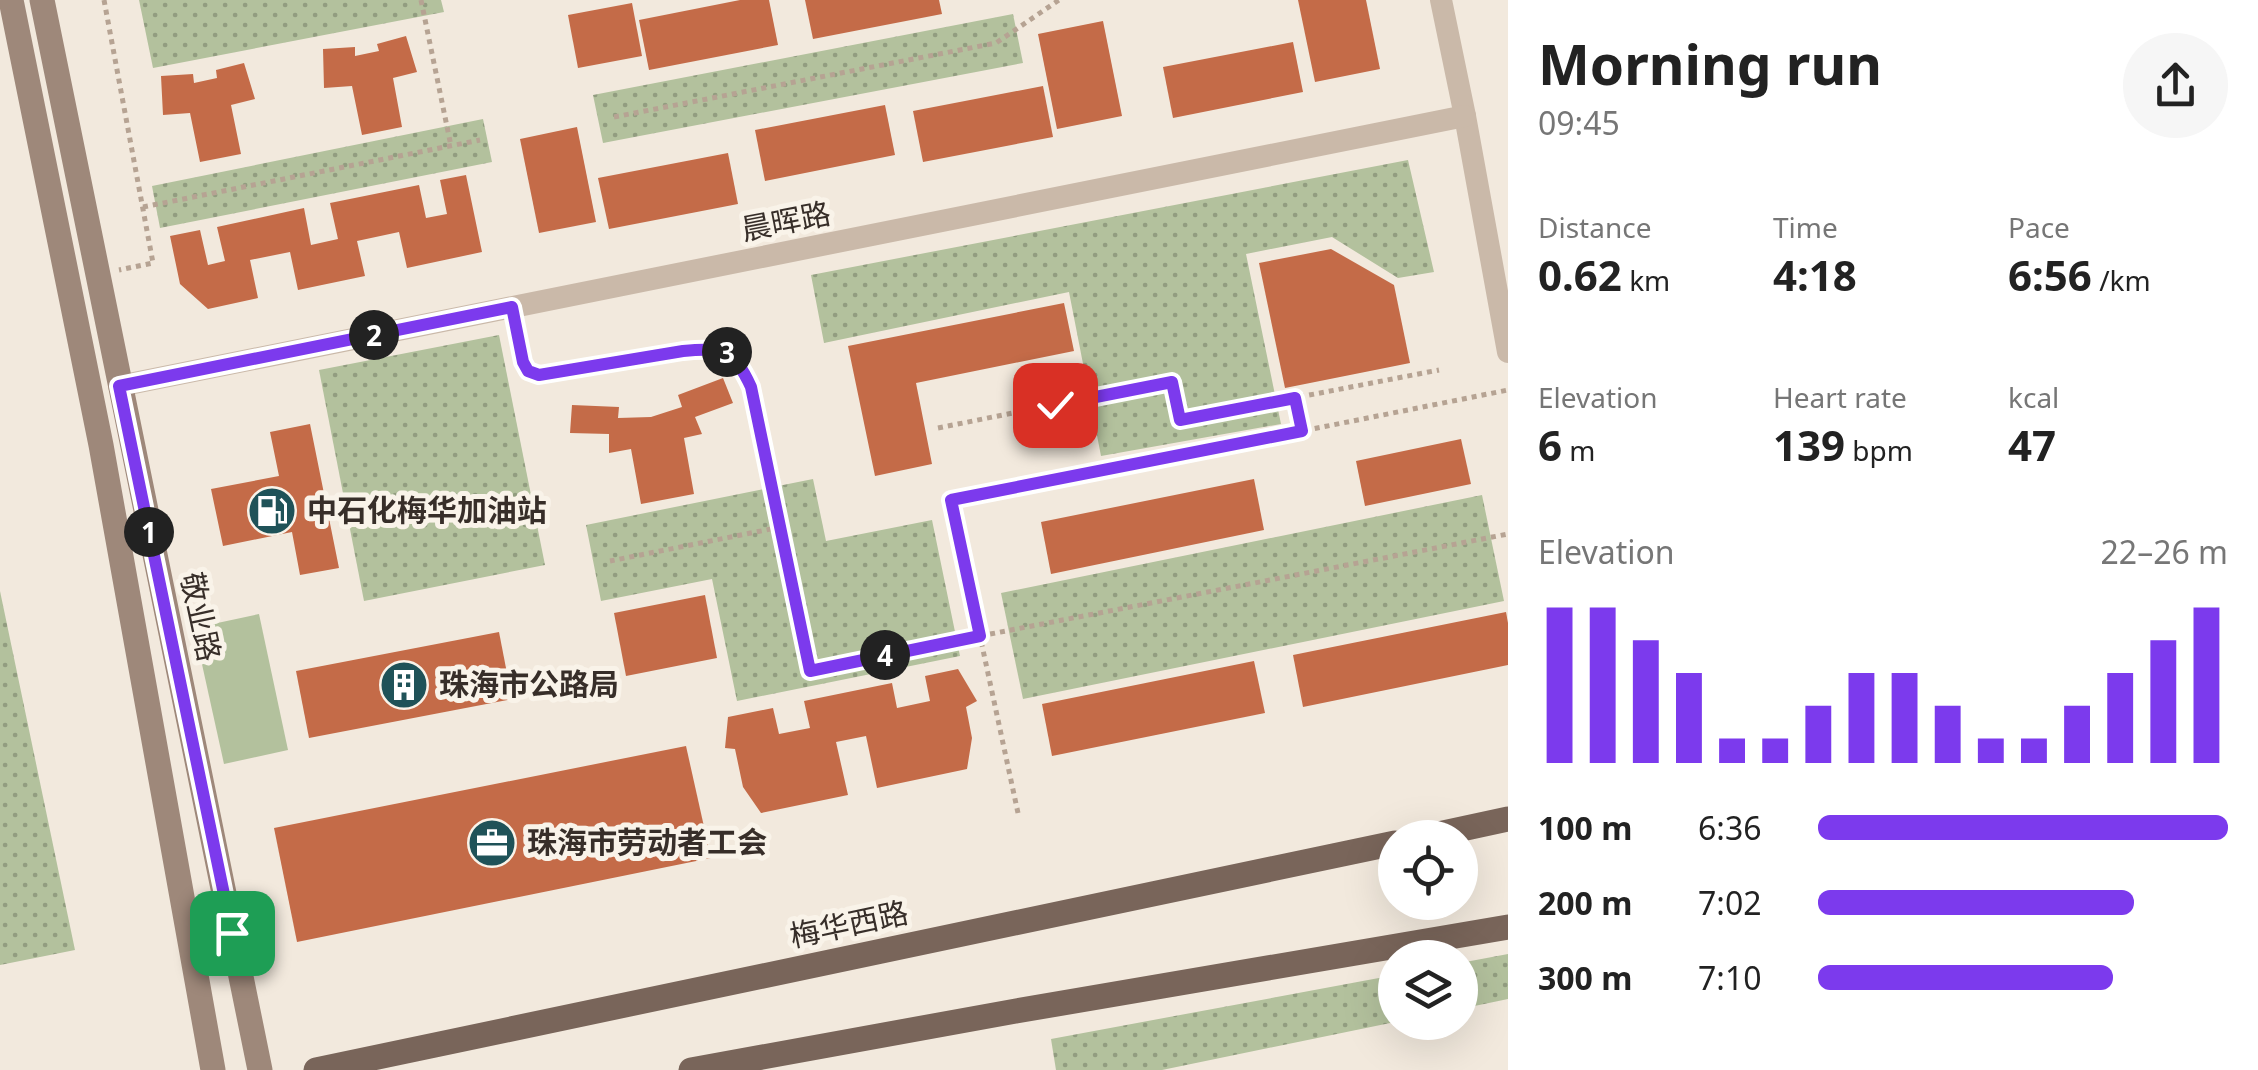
<!DOCTYPE html>
<html lang="en">
<head>
<meta charset="utf-8">
<style>
	body { margin:0; font-family:"Noto Sans","Noto Sans SC",sans-serif; background:#f6f6f6; color:#222; height:100vh; display:flex; flex-direction:column; font-size:38px; white-space:nowrap }
	* { box-sizing:border-box; margin:0 }
	p { font-size:32px; color:#767676 }
	.icon { flex:none; width:55px; height:55px; fill:none; stroke:currentColor; stroke-width:2; stroke-linecap:round; stroke-linejoin:round }
	.map { position:relative; flex:1; overflow:hidden }
	.panel { display:flex; flex-direction:column; background:#fff; width:750px }
	.panel>* { flex:none }
	.fabs { position:absolute; left:1378px; top:820px; display:grid; gap:20px }
	.fabs a { display:grid; place-items:center; width:100px; height:100px; border-radius:50%; background:#fff; box-shadow:0 10px 40px #0002; font-size:50px }
	.pin { position:absolute; display:grid; place-items:center; width:85px; height:85px; color:#fff; margin:-42px; border-radius:20px; box-shadow:0 5px 15px #0006 }
	.km { position:absolute; width:50px; height:50px; margin:-25px; border-radius:50%; background:#222; color:#fff; font-size:28px; line-height:50px; text-align:center }
	.round { display:grid; place-items:center; flex:none; width:105px; height:105px; border-radius:52px; background:#f6f6f6 }
	.head { display:flex; align-items:center; justify-content:space-between; height:170px; padding:0 30px }
	h1 { font-size:55px; font-weight:700; line-height:75px }
	.figures { display:grid; grid-template-columns:repeat(3,1fr); gap:15px; height:170px; padding:10px 30px }
	.figures div { display:grid; align-content:center }
	.figures b { font-size:42px; font-weight:700 }
	.figures small { font-size:28px; font-weight:400 }
	.figures p { font-size:28px }
	.chart { height:280px; padding:20px 30px }
	.chart p { display:flex; justify-content:space-between }
	.chart svg { width:100%; height:180px; margin-top:10px; stroke:#7c3aed; stroke-width:6 }
	ul { padding:0 30px; list-style:none; font-size:32px }
	li { display:grid; grid-template-columns:160px 120px 1fr; align-items:center; height:75px }
	li i { height:25px; border-radius:12px; background:#7c3aed }
	main { display:flex; flex:1; min-height:0 }
	.map>svg:first-child { display:block }
	.grass { fill:url(#grass-dots) }
	.pitch { fill:#b3c19d }
	.building { fill:#c46b48 }
	.lines { fill:none; stroke-linecap:round; stroke-linejoin:round }
	.path { stroke:#b6a393; stroke-width:5; stroke-dasharray:5 5; stroke-linecap:butt }
	.street { stroke:#cab9a9; stroke-width:22 }
	.secondary { stroke:#9e887a; stroke-width:25 }
	.primary { stroke:#79655a; stroke-width:25 }
	.route-casing { stroke:#fff; stroke-width:20 }
	.route { stroke:#7c3aed; stroke-width:12 }
	.labels { text-anchor:middle; stroke-width:10; stroke-linejoin:round; paint-order:stroke }
	.street-label { font-size:30px; fill:#372e29; stroke:#f9f3e9 }
	.poi-label { font-size:30px; font-weight:bold; fill:#372e29; stroke:#f9f3e9; text-anchor:start }
</style>
</head>
<body>
<main>
<div class="map">
<svg width="1508" height="1070" viewBox="0 0 1508 1070">
	<defs>
		<pattern id="grass-dots" width="8" height="8" patternUnits="userSpaceOnUse" patternTransform="scale(2.5)"><rect width="8" height="8" fill="#b3c19d"/><path d="M2 2h.1M6 6h.1" fill="none" stroke="#929d80" stroke-width="1.8" stroke-linecap="round"/></pattern>
	</defs>
	<rect width="100%" height="100%" fill="#f2e9dd"/>
	<g class="grass">
		<polygon points="139,0 441,0 444,12 153,68"/>
		<polygon points="1013,14 1023,63 603,143 593,95"/>
		<polygon points="483,119 492,162 160,228 152,186"/>
		<polygon points="1408,160 1434,272 1398,278 1332,237 1246,254 1281,424 1101,456 1069,292 824,343 811,275"/>
		<polygon points="499,335 545,565 364,601 319,370"/>
		<polygon points="813,479 826,541 932,520 960,656 737,701 712,579 601,601 586,525"/>
		<polygon points="1482,495 1504,601 1023,699 1001,593"/>
		<polygon points="0,591 75,950 0,965"/>
		<polygon points="1508,954 1508,999 1460,1009 1460,963"/>
		<polygon points="1395,975 1395,1022 1162,1070 1056,1070 1051,1039"/>
	</g>
	<polygon class="pitch" points="259,614 288,750 224,764 194,628"/>
	<g class="building">
		<polygon points="740,0 769,0 778,45 649,70 639,20"/>
		<polygon points="805,0 939,0 942,14 813,39"/>
		<polygon points="1298,0 1366,0 1380,69 1315,82"/>
		<polygon points="632,3 642,56 578,68 568,15"/>
		<polygon points="1103,21 1122,116 1057,129 1038,34"/>
		<polygon points="406,36 417,72 393,78 402,127 362,135 352,86 324,88 323,49 355,47 355,56 379,51 377,44"/>
		<polygon points="1293,42 1303,92 1173,118 1163,67"/>
		<polygon points="244,63 255,99 231,105 241,154 200,162 190,113 163,115 161,76 193,74 194,83 217,78 216,70"/>
		<polygon points="1043,86 1053,137 923,162 913,111"/>
		<polygon points="885,105 895,155 765,181 755,130"/>
		<polygon points="577,127 596,222 539,233 520,139"/>
		<polygon points="728,153 738,204 609,229 598,178"/>
		<polygon points="466,175 482,252 407,268 399,232 357,241 365,276 298,290 290,252 250,260 258,298 208,309 180,284 170,236 200,230 208,265 225,261 217,227 304,208 311,245 338,239 330,203 419,185 426,218 447,214 440,180"/>
		<polygon points="1331,249 1394,285 1410,363 1285,388 1259,263"/>
		<polygon points="1064,303 1074,351 916,383 932,464 875,476 848,346"/>
		<polygon points="723,378 733,403 695,417 702,434 684,438 694,494 641,504 631,449 609,453 609,434 570,433 572,405 619,407 618,418 651,417 682,407 678,395"/>
		<polygon points="310,424 339,568 300,575 292,532 223,546 211,489 279,476 270,432"/>
		<polygon points="1461,439 1471,484 1365,506 1356,461"/>
		<polygon points="1254,479 1264,530 1051,574 1041,522"/>
		<polygon points="705,595 717,658 626,676 614,613"/>
		<polygon points="1506,612 1508,623 1508,665 1303,707 1293,655"/>
		<polygon points="499,632 512,699 309,738 296,671"/>
		<polygon points="1254,661 1265,713 1052,756 1042,704"/>
		<polygon points="958,669 977,701 966,707 972,738 967,769 877,788 866,736 836,742 848,795 761,813 743,787 735,749 725,748 728,717 773,708 779,734 810,728 804,701 892,683 897,708 930,701 925,676"/>
		<polygon points="686,746 711,858 297,942 274,828"/>
	</g>
	<g class="lines">
		<g class="path">
			<polyline points="104,0 153,263 119,270"/>
			<polyline points="421,0 451,146"/>
			<polyline points="614,117 996,43 1059,0"/>
			<polyline points="143,207 480,140"/>
			<path d="M516,330L523,362L529,371L539,375L706,348C736,354 739,360 751,387L781,527L610,561"/>
			<polyline points="1295,398 1302,431"/>
			<polyline points="938,428 1172,381 1180,420 1439,370"/>
			<polyline points="781,527 811,671 980,636 1508,534"/>
			<polyline points="1018,813 951,501 1508,390"/>
		</g>
		<g class="street">
			<polyline points="1441,0 1465,116 1508,352"/>
			<polyline points="119,386 1465,116"/>
		</g>
		<g class="secondary">
			<polyline points="11,0 101,445 213,1070"/>
			<polyline points="42,0 260,1070"/>
		</g>
		<g class="primary">
			<polyline points="1420,838 1508,819"/>
			<polyline points="316,1070 1395,843"/>
			<polyline points="691,1070 1016,1011 1508,927"/>
		</g>
	</g>
	<g class="lines">
		<g class="route-casing">
			<path id="route" d="M232,933L119,386L512,307L523,362L528,371L539,375L683,351C723,347 734,350 751,387L810,671L980,636L951,500L1302,431L1295,398L1180,420L1172,382L1055,405"/>
		</g>
		<use href="#route" class="route"/>
	</g>
	<defs>
		<g id="fuel-disc" transform="scale(2.5)"><circle r="9.5" fill="#1f5258" stroke="#f9f3e9"/><path d="M-5.5-6h7V0h2V4h1.3V-2.5L3-4.5l.8-.8L6-3V5H2.5V1h-1V6h-7ZM-4.2-4.7v3.2H.2V-4.7Z" fill="#fff"/></g>
		<g id="building-disc" transform="scale(2.5)"><circle r="9.5" fill="#1f5258" stroke="#f9f3e9"/><path d="M-4-6H4V6H1V3H-1V6H-4ZM-2.5-4.3h1.7v1.8h-1.7ZM.8-4.3h1.7v1.8H.8ZM-2.5-1h1.7V.8h-1.7ZM.8-1h1.7V.8H.8Z" fill="#fff"/></g>
		<g id="office-disc" transform="scale(2.5)"><circle r="9.5" fill="#1f5258" stroke="#f9f3e9"/><path d="M-6-3h4V-5.5h4V-3h4V5H-6ZM-1-4.5V-3h2v-1.5ZM-6 0V1H6V0Z" fill="#fff"/></g>
	</defs>
	<g fill-rule="evenodd">
		<use href="#fuel-disc" x="272" y="511"/>
		<use href="#building-disc" x="404" y="685"/>
		<use href="#office-disc" x="492" y="843"/>
	</g>
	<g class="labels">
		<g class="street-label">
			<text transform="translate(786 222) rotate(-11)" y="10">晨晖路</text>
			<text transform="translate(200 617) rotate(78)" y="10">敬业路</text>
			<text transform="translate(849 925) rotate(-12)" y="10">梅华西路</text>
		</g>
		<g class="poi-label">
			<text x="307" y="521">中石化梅华加油站</text>
			<text x="439" y="695">珠海市公路局</text>
			<text x="527" y="853">珠海市劳动者工会</text>
		</g>
	</g>
</svg>
<div class="fabs">
<a><svg class="icon" aria-label="locate" viewBox="0 0 24 24"><circle cx="12" cy="12" r="6"/><path d="M12 2v4M12 18v4M2 12h4M18 12h4"/></svg></a>
<a><svg class="icon" aria-label="layers" viewBox="0 0 24 24"><path d="M12 4l9 5-9 5-9-5zM3 14l9 5 9-5"/></svg></a>
</div>
<div class="pin" style="left:232px;top:933px;background:#1e9e55"><svg class="icon" aria-label="arrive" viewBox="0 0 24 24"><path d="M6 21V4h12l-3 4 3 4H6"/></svg></div>
<div class="pin" style="left:1055px;top:405px;background:#d93025"><svg class="icon" aria-label="check" viewBox="0 0 24 24"><path d="M5 12l5 5 9-10"/></svg></div>
<b class="km" style="left:149px;top:532px">1</b>
<b class="km" style="left:374px;top:335px">2</b>
<b class="km" style="left:727px;top:352px">3</b>
<b class="km" style="left:885px;top:655px">4</b>
</div>
<section class="panel">
<div class="head"><div><h1>Morning run</h1><p>09:45</p></div><a class="round"><svg class="icon" aria-label="share" viewBox="0 0 24 24"><path d="M12 15V3M7 8l5-5 5 5M5 13v7h14v-7"/></svg></a></div>
<div class="figures">
<div><p>Distance</p><b>0.62<small> km</small></b></div>
<div><p>Time</p><b>4:18</b></div>
<div><p>Pace</p><b>6:56<small> /km</small></b></div>
</div>
<div class="figures">
<div><p>Elevation</p><b>6<small> m</small></b></div>
<div><p>Heart rate</p><b>139<small> bpm</small></b></div>
<div><p>kcal</p><b>47</b></div>
</div>
<div class="chart"><p><span>Elevation</span>22–26 m</p>
<svg viewBox="0 0 160 44" preserveAspectRatio="none"><path d="M5 44V6M15 44V6M25 44V14M35 44V22M45 44V38M55 44V38M65 44V30M75 44V22M85 44V22M95 44V30M105 44V38M115 44V38M125 44V30M135 44V22M145 44V14M155 44V6"/></svg>
</div>
<ul>
<li><b>100 m</b>6:36<i style="width:100%"></i></li>
<li><b>200 m</b>7:02<i style="width:77%"></i></li>
<li><b>300 m</b>7:10<i style="width:72%"></i></li>
</ul>
</section>
</main>
</body>
</html>
